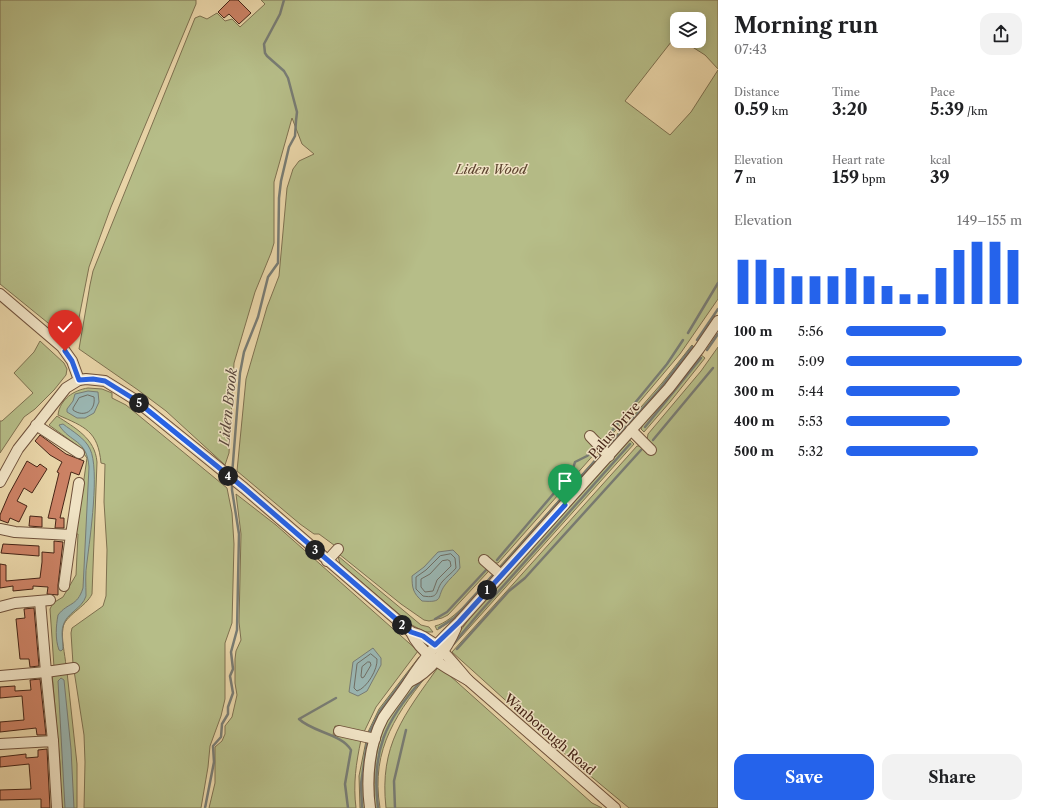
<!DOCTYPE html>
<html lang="en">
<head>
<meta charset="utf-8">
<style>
	body { margin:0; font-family:"Libre Caslon Text",serif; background:#f2f2f2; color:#202124; height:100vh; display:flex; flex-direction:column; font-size:15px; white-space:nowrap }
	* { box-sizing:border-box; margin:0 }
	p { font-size:13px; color:#757577 }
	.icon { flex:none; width:22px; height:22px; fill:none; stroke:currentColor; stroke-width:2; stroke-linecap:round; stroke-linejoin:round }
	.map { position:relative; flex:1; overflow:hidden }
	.sheet { display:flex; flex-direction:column; background:#fff; width:320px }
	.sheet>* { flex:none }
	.controls { position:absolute; left:670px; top:12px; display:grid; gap:8px }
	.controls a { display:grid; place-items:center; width:36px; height:36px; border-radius:8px; background:#fff; box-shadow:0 2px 10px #0003; font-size:20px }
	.pin { position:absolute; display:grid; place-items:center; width:34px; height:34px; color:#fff; margin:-41px -17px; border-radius:50% 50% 50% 0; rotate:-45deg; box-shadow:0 0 4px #0007 }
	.pin .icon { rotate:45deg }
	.km { position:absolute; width:20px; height:20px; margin:-10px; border-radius:50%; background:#222; color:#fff; font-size:11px; line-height:20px; text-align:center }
	.round { display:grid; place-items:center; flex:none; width:42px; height:42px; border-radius:12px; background:#f2f2f2 }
	.head { display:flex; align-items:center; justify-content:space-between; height:68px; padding:0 16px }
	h1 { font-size:22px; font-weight:700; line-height:30px }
	.figures { display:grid; grid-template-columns:repeat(3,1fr); gap:6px; height:68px; padding:4px 16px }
	.figures div { display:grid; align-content:center }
	.figures b { font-size:17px; font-weight:700 }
	.figures small { font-size:11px; font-weight:400 }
	.figures p { font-size:11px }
	.chart { height:112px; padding:8px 16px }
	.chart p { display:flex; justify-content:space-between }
	.chart svg { width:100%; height:72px; margin-top:4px; stroke:#2563eb; stroke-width:6 }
	.primary-button { display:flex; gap:8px; margin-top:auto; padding:8px 16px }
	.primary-button a { flex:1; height:46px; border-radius:12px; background:#2563eb; color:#fff; font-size:16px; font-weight:700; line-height:46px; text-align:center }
	.primary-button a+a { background:#f2f2f2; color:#202124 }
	ul { padding:0 16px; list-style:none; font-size:13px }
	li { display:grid; grid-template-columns:64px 48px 1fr; align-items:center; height:30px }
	li i { height:10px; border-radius:5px; background:#2563eb }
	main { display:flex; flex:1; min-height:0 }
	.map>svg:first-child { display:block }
	.green { fill:#b6bd88; stroke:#7e7150 }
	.water { fill:#9ab6b2; stroke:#787c74 }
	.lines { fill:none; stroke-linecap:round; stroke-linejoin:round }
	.shore { stroke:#706e64; stroke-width:1 }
	.stream { stroke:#787c74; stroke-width:2.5 }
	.building { fill:#cc8265; stroke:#462517 }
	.minor-casing { stroke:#6f513b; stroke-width:12 }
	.minor { stroke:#f1e4c6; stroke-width:10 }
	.route-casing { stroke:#fff; stroke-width:8 }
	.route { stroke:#2563eb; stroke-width:5 }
	.labels { text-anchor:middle; stroke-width:3; stroke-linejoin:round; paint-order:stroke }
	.park-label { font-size:13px; font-style:italic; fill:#5c432e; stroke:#f1e4c6 }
	.street-label { font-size:13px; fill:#462517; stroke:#f1e4c6 }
	.water-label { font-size:14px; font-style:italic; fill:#5b493e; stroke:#f1e4c6 }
</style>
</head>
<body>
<main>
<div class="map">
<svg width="718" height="808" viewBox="0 0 718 808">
	<rect width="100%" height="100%" fill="#e9d5a8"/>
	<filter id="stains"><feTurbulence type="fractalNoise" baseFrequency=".005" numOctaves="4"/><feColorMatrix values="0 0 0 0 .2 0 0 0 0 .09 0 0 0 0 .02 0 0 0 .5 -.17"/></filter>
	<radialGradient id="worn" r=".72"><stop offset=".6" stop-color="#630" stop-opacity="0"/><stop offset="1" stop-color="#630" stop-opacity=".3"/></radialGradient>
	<g class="green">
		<polygon points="0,0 196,0 196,4 111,207 89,267 75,338 69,340 0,284"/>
		<polygon points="261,0 718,0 718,69 705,55 683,41 699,41 699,19 677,19 677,37 675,37 625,101 670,135 691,112 718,70 718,299 680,354 604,444 589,431 585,436 596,448 597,451 498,563 495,563 487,573 448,615 442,618 429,621 424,620 401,604 339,554 342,551 319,534 314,534 300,524 237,471 246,379 267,307 279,276 287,188 293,169 299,161 314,154 302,144 292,118 274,182 274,243 271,253 255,292 234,363 229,453 225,465 166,411 138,390 79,349 90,285 93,271 195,18 200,16 207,19 217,13 225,21 232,19 240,27 265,4"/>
		<polygon points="40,341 64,363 67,369 66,375 54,390 35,409 24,417 0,453 0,421 2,421 33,393 14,373 34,352"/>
		<path d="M692,345L694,347C667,383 638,416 608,449L606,447L662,383Z"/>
		<polygon points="718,347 718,808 629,808 576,764 452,652 637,446 640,446 649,455 655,448 647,440 648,434 701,371"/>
		<polygon points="700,354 705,358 670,402 644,432 641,429 643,424"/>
		<path d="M88,388L102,389L112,393V398L126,405L227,488L232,513L234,544L232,623L225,643V699L221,716L210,746L208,767L201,808H84L85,762L84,735L73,664L71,633L72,628L103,606L106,596L107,550L104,502L105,464L101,463C98,431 85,427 58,415C60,399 74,390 88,388Z"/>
		<path d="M57,416C75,428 95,438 97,462L92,594C86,607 64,616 63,628C61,639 65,654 66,666L54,667L50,609L53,603L63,597L76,575L78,534H76L87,458L78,446L49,425Z"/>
		<polygon points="630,440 634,444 452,647 450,645 483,600 549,530"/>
		<polygon points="600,454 602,456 501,569 499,567"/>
		<path d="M236,494L276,525L418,651L376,707L364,732L335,726L333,735L361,740C356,763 353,784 356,808H209L215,783V747L222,741L225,734V726L232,717L237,695L235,683V659L236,651L241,640L239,622L241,534Z"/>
		<polygon points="338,556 421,625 429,627 433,632 425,632 412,625 340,564"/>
		<path d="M493,574L494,576L456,618L437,630L435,626C454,622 479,589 493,574Z"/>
		<polygon points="419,657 421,659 372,734 368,732 379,709"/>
		<path d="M439,666L592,803L602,808H386C379,745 404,715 439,666Z"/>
		<path d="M433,668C398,711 370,748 380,808H375C372,765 376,729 404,695C412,685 423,676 433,668Z"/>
		<polygon points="67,672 77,764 77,808 61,808 60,764 52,673"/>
		<path d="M366,741H369C365,764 361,785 365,808H360L359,776Z"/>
	</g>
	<g class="water">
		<polygon points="88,391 98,392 99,402 94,413 85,418 77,418 67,412 67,409 73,401 75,394"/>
		<path d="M63,424C72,431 85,438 90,449C100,469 90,538 87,562C85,573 86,585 86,596C82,609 66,613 63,626C61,633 63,641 63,649L61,651L59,650C55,639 56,626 58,615C68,602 77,607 83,588L89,467C87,439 70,443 59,425Z"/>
		<path d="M453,550L459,556L460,568C456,574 449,579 445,585C436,597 445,603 422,601C413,593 412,588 412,576L424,567L438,552Z"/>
		<polygon points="373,648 381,658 381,665 367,691 358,696 349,692 353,662"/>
		<polygon points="61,678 64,680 71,749 74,808 65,808 58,681"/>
	</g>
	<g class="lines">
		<g class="shore">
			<path d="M88,395L94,397C96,411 84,418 73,410V408L79,398Z"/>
			<path d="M451,554L455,558L456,568C452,573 446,577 442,582C435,591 440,599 423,596L416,589V577L426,570L440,556Z"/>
			<polygon points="448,560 450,561 451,566 437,580 433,591 425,592 421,587 421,579 430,574 442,561"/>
			<path d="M371,654L377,659C378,669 367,688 357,691L354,688L357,664Z"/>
			<polygon points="368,662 370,662 371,665 364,677 362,678 361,676 362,667"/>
		</g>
		<g class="stream">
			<polyline points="688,333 718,283"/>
			<polyline points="697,340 718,309"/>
			<polyline points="707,350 718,334"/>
			<polyline points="645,427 701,358"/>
			<polyline points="611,432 667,364 683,340"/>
			<polyline points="653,440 713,368"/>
			<polyline points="608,447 659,390 692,347"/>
			<polyline points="232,475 240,373 244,352 258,317 268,277 278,263 279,198 281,181 289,147 295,136 296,121 297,112 288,78 284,71 267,56 265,53 264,44 280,14 284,0"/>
			<polyline points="497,560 572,472 575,462 587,456 594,449"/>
			<polyline points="501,567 600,455"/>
			<polyline points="435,619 447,612 486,570"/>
			<polyline points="439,628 454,618 492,576"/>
			<polyline points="454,643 480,612 630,444"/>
			<polyline points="457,649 509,591 525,578 641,450"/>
			<path d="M336,698L299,719C312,732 342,734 351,750L345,784L348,808"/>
			<polyline points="370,731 380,711 410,671"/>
			<polyline points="205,808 214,762 213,746 221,737 222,724 228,714 228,707 233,693 230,676 233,669 231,652 237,630 239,534 232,490 232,482"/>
			<polyline points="362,808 361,784 367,743"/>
			<path d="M378,808C371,752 385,720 422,680"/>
			<polyline points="395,808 394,781 406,730"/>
		</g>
	</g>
	<g class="building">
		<polygon points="230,0 238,0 251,13 239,24 229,14 224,18 218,12"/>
		<polygon points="40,435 66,454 84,461 79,475 71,472 60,518 64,518 64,528 55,528 56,519 48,518 59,473 57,472 62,462 50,455 35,441"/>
		<polygon points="27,461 37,467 40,464 47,469 32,493 24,488 17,501 27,506 19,522 10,518 8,523 0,520 0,515 9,494"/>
		<polygon points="30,516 42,517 42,527 29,526"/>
		<polygon points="54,541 63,542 58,585 58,595 47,594 48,587 33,586 33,589 13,591 13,586 0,588 0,564 6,565 6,581 40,578 42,562 42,552 54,553"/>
		<polygon points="3,544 39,546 39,556 1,553"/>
		<polygon points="34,608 39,666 30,667 29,659 20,659 16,619 25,618 24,609"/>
		<polygon points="40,679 46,735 37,735 36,728 0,732 0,722 24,720 22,696 0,698 0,687 15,686 15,691 31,690 30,680"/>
		<polygon points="47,749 50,808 41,808 41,799 0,800 0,790 31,789 29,764 0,767 0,757 26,754 26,758 38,757 38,750"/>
	</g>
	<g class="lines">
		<g class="minor-casing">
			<g id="minor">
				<polyline points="0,294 62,347 72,361 79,380"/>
				<polyline points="36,425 79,453"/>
				<polyline points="631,430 651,450"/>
				<polyline points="590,436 609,456"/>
				<path d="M0,482L18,449L66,388L79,380L86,379L105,381L134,399L244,488L411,632C421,655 446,668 468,680"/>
				<polyline points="0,529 15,532 71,535 64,586"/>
				<polyline points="71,535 79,483"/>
				<polyline points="484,560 501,575"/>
				<polyline points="327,561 338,549"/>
				<polyline points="40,601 46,672 74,668"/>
				<polyline points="0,607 15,603 50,600"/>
				<path d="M411,632C436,638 452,662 468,680L615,808"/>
				<polyline points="0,676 46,672 53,741"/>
				<path d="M409,682C431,672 447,649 456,628"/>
				<polyline points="339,731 375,739"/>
				<polyline points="0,744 53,741 57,808"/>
				<path d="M370,808C366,779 369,744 383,718C391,706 400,695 408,683C424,658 437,643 459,622L669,388L699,349L718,321"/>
			</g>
		</g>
		<use href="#minor" class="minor"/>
	</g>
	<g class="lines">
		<g class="route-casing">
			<polyline id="route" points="65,351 72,361 79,380 93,379 105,381 134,399 244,488 411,632 423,636 435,645 459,622 565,505"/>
		</g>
		<use href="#route" class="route"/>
	</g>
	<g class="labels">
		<g class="park-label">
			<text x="491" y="174">Liden Wood</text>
		</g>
		<g class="street-label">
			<text transform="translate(614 430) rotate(-49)" y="5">Palus Drive</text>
			<text transform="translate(550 734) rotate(41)" y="5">Wanborough Road</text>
		</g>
		<g class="water-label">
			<text transform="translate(228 407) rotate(-84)" y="5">Liden Brook</text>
		</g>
	</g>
	<rect width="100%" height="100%" filter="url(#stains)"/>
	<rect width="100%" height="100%" fill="url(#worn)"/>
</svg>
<div class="controls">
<a><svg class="icon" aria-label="layers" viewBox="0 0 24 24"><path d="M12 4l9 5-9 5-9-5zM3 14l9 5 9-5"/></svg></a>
</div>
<div class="pin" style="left:565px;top:505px;background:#1e9e55"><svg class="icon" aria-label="arrive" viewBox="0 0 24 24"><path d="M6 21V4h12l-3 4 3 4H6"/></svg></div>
<div class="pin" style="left:65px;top:351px;background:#d93025"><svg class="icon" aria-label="check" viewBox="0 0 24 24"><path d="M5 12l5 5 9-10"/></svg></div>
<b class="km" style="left:487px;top:590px">1</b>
<b class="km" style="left:402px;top:625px">2</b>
<b class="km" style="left:315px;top:550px">3</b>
<b class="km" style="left:228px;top:476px">4</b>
<b class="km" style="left:139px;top:403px">5</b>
</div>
<section class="sheet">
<div class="head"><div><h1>Morning run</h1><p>07:43</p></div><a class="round"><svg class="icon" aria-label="share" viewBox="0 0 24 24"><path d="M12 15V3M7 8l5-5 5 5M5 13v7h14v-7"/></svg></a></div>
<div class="figures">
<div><p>Distance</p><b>0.59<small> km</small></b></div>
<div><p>Time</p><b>3:20</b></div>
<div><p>Pace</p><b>5:39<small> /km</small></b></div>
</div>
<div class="figures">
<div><p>Elevation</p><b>7<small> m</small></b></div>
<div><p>Heart rate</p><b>159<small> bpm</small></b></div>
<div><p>kcal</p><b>39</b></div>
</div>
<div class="chart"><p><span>Elevation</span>149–155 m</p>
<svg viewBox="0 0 160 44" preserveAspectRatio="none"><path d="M5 44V17M15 44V17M25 44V22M35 44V27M45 44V27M55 44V27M65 44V22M75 44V27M85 44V33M95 44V38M105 44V38M115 44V22M125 44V11M135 44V6M145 44V6M155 44V11"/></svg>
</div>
<ul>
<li><b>100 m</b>5:56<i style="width:57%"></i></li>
<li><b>200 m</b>5:09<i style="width:100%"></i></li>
<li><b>300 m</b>5:44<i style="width:65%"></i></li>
<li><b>400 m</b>5:53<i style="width:59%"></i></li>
<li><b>500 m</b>5:32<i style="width:75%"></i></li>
</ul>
<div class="primary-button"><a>Save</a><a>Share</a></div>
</section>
</main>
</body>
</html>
